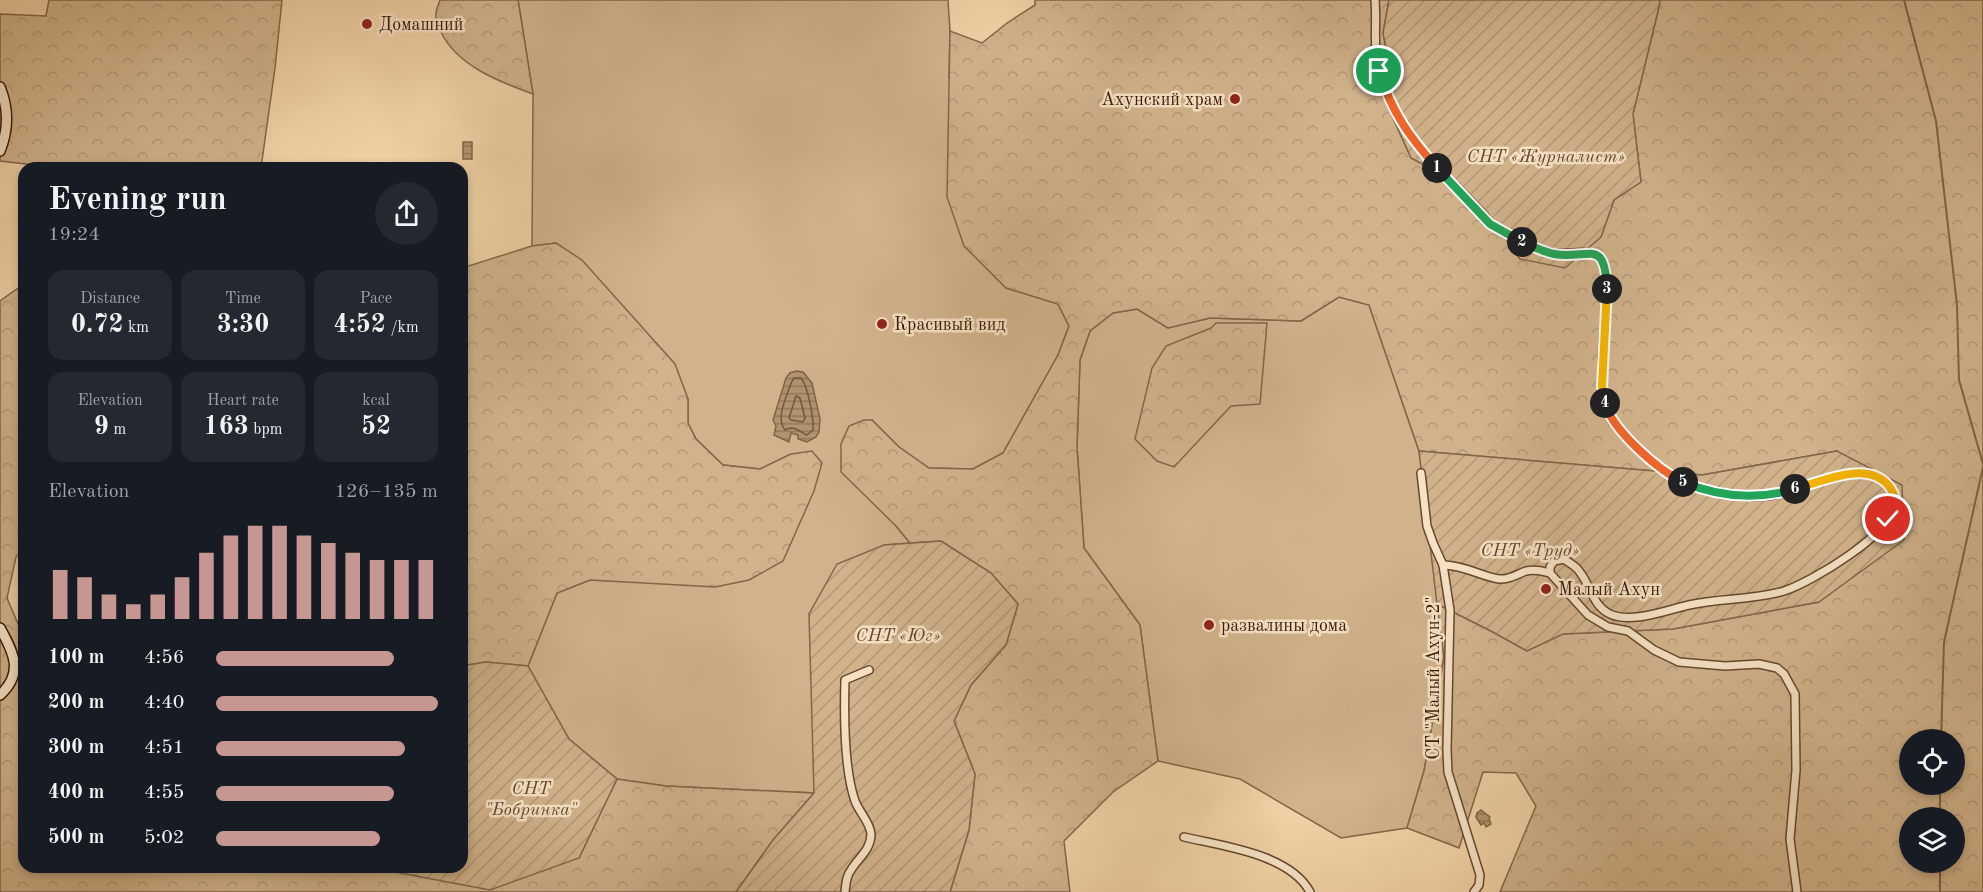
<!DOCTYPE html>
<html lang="en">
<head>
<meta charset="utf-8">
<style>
	body { margin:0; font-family:"Old Standard TT",serif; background:#242831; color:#f1f3f6; height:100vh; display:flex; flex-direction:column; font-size:22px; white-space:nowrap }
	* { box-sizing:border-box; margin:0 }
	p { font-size:20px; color:#9ea1a6 }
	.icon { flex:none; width:33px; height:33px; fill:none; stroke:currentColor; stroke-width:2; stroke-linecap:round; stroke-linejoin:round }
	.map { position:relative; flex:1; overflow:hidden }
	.side { position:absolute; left:18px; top:162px; width:450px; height:711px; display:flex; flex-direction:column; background:#171b24; border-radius:18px; box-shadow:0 3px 9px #0003 }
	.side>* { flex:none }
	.tools { position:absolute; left:1899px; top:729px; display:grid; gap:12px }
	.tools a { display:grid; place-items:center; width:66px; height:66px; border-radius:50%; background:#171b24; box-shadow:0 3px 9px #0003; font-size:30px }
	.pin { position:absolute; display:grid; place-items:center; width:51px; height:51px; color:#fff; margin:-26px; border:3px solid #fff; border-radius:50%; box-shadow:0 2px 6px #0007 }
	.km { position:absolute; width:30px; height:30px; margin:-15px; border-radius:50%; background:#222; color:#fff; font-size:16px; line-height:30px; text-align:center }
	.round { display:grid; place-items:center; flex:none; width:63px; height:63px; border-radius:32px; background:#242831 }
	.headline { display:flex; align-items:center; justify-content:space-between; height:102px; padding:0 30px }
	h1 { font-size:33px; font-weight:700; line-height:45px }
	.figures { display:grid; grid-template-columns:repeat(3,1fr); gap:9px; height:102px; padding:6px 30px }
	.figures div { display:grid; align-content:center; border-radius:15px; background:#242831; text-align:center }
	.figures b { font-size:26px; font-weight:700 }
	.figures small { font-size:16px; font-weight:400 }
	.figures p { font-size:16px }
	.chart { height:168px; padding:12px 30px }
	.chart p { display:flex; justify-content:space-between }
	.chart svg { width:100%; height:108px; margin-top:6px; stroke:#c59692; stroke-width:6 }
	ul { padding:0 30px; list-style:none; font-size:20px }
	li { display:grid; grid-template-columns:96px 72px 1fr; align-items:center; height:45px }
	li i { height:15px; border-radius:8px; background:#c59692 }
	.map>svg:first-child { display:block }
	.grass { fill:#d1b28b; stroke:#846648; stroke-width:1.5 }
	.forest { fill:url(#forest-crowns); stroke:#846648; stroke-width:1.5; fill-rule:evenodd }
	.garden { fill:url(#garden-furrows); stroke:#846648; stroke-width:1.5 }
	.water { fill:url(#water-rules); stroke:#816345; stroke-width:1.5 }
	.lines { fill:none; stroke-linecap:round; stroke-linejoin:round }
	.shore { stroke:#74563a; stroke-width:1.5 }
	.stream { stroke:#816345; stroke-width:2 }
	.street-casing { stroke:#66482d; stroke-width:10 }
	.secondary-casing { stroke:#371a05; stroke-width:12 }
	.street { stroke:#f6e1c5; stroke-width:7 }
	.secondary { stroke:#f6e1c5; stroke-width:9 }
	.split-1-casing { stroke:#fff; stroke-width:12 }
	.split-2-casing { stroke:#fff; stroke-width:12 }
	.split-3-casing { stroke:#fff; stroke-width:12 }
	.split-4-casing { stroke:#fff; stroke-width:12 }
	.split-5-casing { stroke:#fff; stroke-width:12 }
	.split-6-casing { stroke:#fff; stroke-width:12 }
	.split-7-casing { stroke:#fff; stroke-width:12 }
	.split-1 { stroke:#f0652b; stroke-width:8 }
	.split-2 { stroke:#22a559; stroke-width:8 }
	.split-3 { stroke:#22a559; stroke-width:8 }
	.split-4 { stroke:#f5b400; stroke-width:8 }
	.split-5 { stroke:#f0652b; stroke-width:8 }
	.split-6 { stroke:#22a559; stroke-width:8 }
	.split-7 { stroke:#f5b400; stroke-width:8 }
	.poi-dot { fill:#8f2418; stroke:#f6e1c5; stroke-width:2 }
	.labels { text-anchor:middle; stroke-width:5; stroke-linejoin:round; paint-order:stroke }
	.poi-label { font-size:18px; fill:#371a05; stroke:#f6e1c5; text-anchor:start }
	.park-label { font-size:18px; font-style:italic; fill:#65482d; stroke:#f6e1c5 }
	.street-label { font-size:18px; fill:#371a05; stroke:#f6e1c5 }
</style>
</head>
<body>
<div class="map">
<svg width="1983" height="892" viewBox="0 0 1983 892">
	<defs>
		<pattern id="forest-crowns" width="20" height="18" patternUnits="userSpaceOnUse" patternTransform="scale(1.5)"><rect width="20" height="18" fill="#d1b28b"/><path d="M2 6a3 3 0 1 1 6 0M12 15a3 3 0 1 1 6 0" fill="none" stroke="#b49876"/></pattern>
		<pattern id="garden-furrows" width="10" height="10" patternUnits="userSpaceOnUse" patternTransform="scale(1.5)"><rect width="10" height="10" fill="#d1b28b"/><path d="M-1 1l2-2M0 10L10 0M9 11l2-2" fill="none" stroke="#b49876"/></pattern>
		<pattern id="water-rules" width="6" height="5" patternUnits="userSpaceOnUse" patternTransform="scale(1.5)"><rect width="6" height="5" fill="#b2936f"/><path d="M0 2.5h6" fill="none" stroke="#927759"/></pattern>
	</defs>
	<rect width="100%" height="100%" fill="#f1d1a6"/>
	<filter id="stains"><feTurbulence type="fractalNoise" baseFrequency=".00333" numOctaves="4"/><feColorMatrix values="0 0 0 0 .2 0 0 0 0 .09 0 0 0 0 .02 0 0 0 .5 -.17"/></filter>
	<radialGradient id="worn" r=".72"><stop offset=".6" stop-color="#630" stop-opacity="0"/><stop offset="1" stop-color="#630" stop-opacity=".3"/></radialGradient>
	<g class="grass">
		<polygon points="518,0 948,0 950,31 949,78 1006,288 1058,304 1069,326 1058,355 1003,453 973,469 929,468 899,447 873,421 896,526 910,543 884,545 813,725 814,793 666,786 617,779 569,739 528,666 557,593 590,580 644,582 791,454 760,469 723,465 696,439 688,423 688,399 556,243 532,246 533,94"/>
		<polygon points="1339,297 1369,305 1419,451 1444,657 1424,771 1407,828 1341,838 1240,779 1158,761 1140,625 1084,548 1077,447 1080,360 1090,331 1113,313 1137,309 1168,328 1210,318 1301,321"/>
	</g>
	<g class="forest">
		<polygon points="49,0 282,0 275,68 261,168 34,168 34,165 0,161 0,14 46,16"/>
		<path d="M440,0H518L533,94C500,82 457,66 441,32C439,26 435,20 436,14C436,9 439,4 440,0Z"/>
		<path d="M1035,0H1389L1383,33L1390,67L1389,109L1411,158L1459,183L1488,213L1520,259L1601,237L1614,200L1641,182L1633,114L1659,7L1660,0H1983V892H1500L1536,806L1516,773L1483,772L1459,848L1407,828L1424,771L1444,657L1437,604L1491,631L1527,651L1562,634L1673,629L1819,602L1837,451L1702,475L1419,451L1369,305L1339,297L1301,321L1210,318L1168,328L1137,309L1113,313L1090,331L1080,360L1077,447L1084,548L1140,625L1158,761L1113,792L1064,841L1070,892H950L969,830L975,774L954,721L971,685L1006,645L1018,604L991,573L941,541L910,543L896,526L841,472V444L849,426L864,420H872L899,447L929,468L973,469L1003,453L1058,355L1069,326L1058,304L1006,288L964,246L947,197L950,31L982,43L1007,23L1035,5ZM1910,740H1954V784H1910ZM1910,818H1954V862H1910Z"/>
		<polygon points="556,243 582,260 675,364 688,399 688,423 696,439 723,465 760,469 791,454 812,451 822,463 814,491 783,561 749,580 715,587 590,580 557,593 528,666 486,662 462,666 462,268 532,246"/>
		<polygon points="24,284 24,547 16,557 7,598 24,638 24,867 390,867 395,872 579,858 617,779 666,786 814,793 773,840 736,892 0,892 0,301"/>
		<polygon points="1216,323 1267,323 1260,404 1231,406 1174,467 1157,461 1135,439 1152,368 1166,346 1211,328"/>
	</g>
	<g class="garden">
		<polygon points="1389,0 1660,0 1659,7 1633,114 1641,182 1614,200 1601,237 1565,268 1520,259 1488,213 1459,183 1411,158 1389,109 1390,67 1383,33"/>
		<polygon points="1419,451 1702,475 1837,451 1902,485 1904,540 1819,602 1673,629 1563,634 1527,651 1491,631 1437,604"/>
		<polygon points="941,541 991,573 1018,604 1006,645 971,685 954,721 975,774 969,830 950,892 736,892 773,840 814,793 809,614 837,564 884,545"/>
		<polygon points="486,662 528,666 569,739 617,779 579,858 490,890 395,872 390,867 462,867 462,666"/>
	</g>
	<g class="water">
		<rect x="463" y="142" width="9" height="17"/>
		<polygon points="796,371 803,372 812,383 820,419 819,432 816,437 807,442 798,439 798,435 791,433 789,442 774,435 776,426 773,420 786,378 790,373"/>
		<polygon points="1481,810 1490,817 1489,819 1491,824 1486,827 1484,823 1481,825 1476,817 1477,813"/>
	</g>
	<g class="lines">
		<g class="shore">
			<path d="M794,378H801C808,386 814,420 813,430L807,435C798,431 795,425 785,430C775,418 787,396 792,381Z"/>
			<polygon points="796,396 800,398 805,418 803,422 791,420 789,418"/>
		</g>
		<g class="stream">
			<polyline points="1904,0 1936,121 1957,305 1959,380 1983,464"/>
			<polyline points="1941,740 1944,642 1983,467"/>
			<polyline points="1940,818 1940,784"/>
			<polyline points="1940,862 1940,892"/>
		</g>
		<g class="street-casing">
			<g id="street">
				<path d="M1375,0C1377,24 1373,46 1378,70C1391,120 1427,160 1463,196C1471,205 1480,215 1490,223C1502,234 1519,241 1534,247C1540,249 1547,252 1553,253C1568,256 1590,247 1601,259C1609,269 1607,285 1607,296C1605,330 1594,394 1613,422C1621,434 1634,444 1645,454C1654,462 1664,471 1675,478C1700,493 1744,500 1774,495C1805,490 1863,455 1888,485C1892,490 1896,496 1896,502C1896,532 1810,583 1784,591C1753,600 1720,598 1689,605C1667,610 1629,625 1608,613C1592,604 1590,584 1579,571C1576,566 1569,563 1564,559L1554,561L1550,567V573L1588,615L1608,627L1628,631L1654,650L1679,662L1725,666L1759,664L1777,668L1784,674L1795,694L1796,770L1790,839L1797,892"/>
				<polyline points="1421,473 1427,526 1433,543 1443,565 1450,610 1447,750 1448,772 1480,875 1479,885 1474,892"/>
				<path d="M1443,565C1464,565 1480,576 1499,579C1510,580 1517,574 1526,571C1535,569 1542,571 1550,573"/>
				<path d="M1184,837C1222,846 1290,854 1310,892"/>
				<path d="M845,892C846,884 846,876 851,870C858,858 871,850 871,834C870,822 859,812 855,801C844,769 844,714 845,680L869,670"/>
			</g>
		</g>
		<g class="secondary-casing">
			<g id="secondary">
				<path d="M0,87C9,109 9,129 0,151"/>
				<path d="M0,628C14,653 24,673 0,695"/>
			</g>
		</g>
		<use href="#street" class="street"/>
		<use href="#secondary" class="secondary"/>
	</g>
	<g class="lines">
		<g class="split-1-casing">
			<path id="split-1" d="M1379,71C1392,113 1409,136 1437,168"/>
		</g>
		<g class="split-2-casing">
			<polyline id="split-2" points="1437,168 1490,224 1522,242"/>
		</g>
		<g class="split-3-casing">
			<path id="split-3" d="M1522,242C1532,246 1543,252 1554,254C1588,260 1605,236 1607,289"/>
		</g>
		<g class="split-4-casing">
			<polyline id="split-4" points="1605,403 1602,386 1607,289"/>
		</g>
		<g class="split-5-casing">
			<path id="split-5" d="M1605,403C1612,430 1658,470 1683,482"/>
		</g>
		<g class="split-6-casing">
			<path id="split-6" d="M1683,482C1719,497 1758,500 1795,489"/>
		</g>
		<g class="split-7-casing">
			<path id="split-7" d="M1795,489C1823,481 1871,458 1891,489C1898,500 1895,509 1888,519"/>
		</g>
		<use href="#split-1" class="split-1"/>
		<use href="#split-2" class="split-2"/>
		<use href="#split-3" class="split-3"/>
		<use href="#split-4" class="split-4"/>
		<use href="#split-5" class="split-5"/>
		<use href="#split-6" class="split-6"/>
		<use href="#split-7" class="split-7"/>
	</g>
	<g class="poi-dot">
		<circle cx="367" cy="24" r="6"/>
		<circle cx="1235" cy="99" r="6"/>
		<circle cx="882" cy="324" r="6"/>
		<circle cx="1546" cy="589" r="6"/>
		<circle cx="1209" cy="625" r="6"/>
	</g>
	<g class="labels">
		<g class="poi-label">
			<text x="379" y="30">Домашний</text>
			<text x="1223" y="105" text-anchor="end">Ахунский храм</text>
			<text x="894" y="330">Красивый вид</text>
			<text x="1558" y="595">Малый Ахун</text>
			<text x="1221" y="631">развалины дома</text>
		</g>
		<g class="park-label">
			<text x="1546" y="162">СНТ «Журналист»</text>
			<text x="1530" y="556">СНТ «Труд»</text>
			<text x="898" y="641">СНТ «Юг»</text>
			<text x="531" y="794">СНТ<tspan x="531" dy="21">"Бобринка"</tspan></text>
		</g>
		<g class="street-label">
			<text transform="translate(1433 678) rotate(-90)" y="6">СТ "Малый Ахун-2"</text>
		</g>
	</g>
	<rect width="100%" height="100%" filter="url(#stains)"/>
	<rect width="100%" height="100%" fill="url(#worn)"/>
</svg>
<div class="tools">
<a><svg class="icon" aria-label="locate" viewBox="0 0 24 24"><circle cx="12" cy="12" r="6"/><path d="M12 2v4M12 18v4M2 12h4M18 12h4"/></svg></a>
<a><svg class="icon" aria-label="layers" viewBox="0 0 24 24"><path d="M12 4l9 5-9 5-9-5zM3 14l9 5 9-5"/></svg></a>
</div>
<div class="pin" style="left:1379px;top:71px;background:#1e9e55"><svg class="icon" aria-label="arrive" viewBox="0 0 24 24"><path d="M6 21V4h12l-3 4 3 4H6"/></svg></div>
<div class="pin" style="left:1888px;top:519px;background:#d93025"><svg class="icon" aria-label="check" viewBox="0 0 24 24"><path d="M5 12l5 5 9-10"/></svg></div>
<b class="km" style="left:1437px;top:168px">1</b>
<b class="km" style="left:1522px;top:242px">2</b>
<b class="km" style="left:1607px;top:289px">3</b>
<b class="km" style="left:1605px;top:403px">4</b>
<b class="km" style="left:1683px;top:482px">5</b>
<b class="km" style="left:1795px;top:489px">6</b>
<section class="side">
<div class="headline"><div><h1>Evening run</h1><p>19:24</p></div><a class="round"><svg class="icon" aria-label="share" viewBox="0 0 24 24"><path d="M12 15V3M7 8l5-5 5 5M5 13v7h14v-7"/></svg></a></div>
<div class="figures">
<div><p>Distance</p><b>0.72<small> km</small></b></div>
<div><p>Time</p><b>3:30</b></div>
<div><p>Pace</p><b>4:52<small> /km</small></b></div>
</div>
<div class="figures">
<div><p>Elevation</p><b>9<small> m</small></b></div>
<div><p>Heart rate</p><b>163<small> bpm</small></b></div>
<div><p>kcal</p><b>52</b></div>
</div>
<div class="chart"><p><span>Elevation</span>126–135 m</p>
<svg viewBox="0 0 160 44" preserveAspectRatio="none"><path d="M5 44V24M15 44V27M25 44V34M35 44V38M45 44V34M55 44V27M65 44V17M75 44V10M85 44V6M95 44V6M105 44V10M115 44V13M125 44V17M135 44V20M145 44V20M155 44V20"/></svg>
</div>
<ul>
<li><b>100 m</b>4:56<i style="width:80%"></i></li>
<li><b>200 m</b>4:40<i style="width:100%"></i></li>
<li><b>300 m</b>4:51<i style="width:85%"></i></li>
<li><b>400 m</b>4:55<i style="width:80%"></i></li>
<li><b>500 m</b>5:02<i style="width:74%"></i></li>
</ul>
</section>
</div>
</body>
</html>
